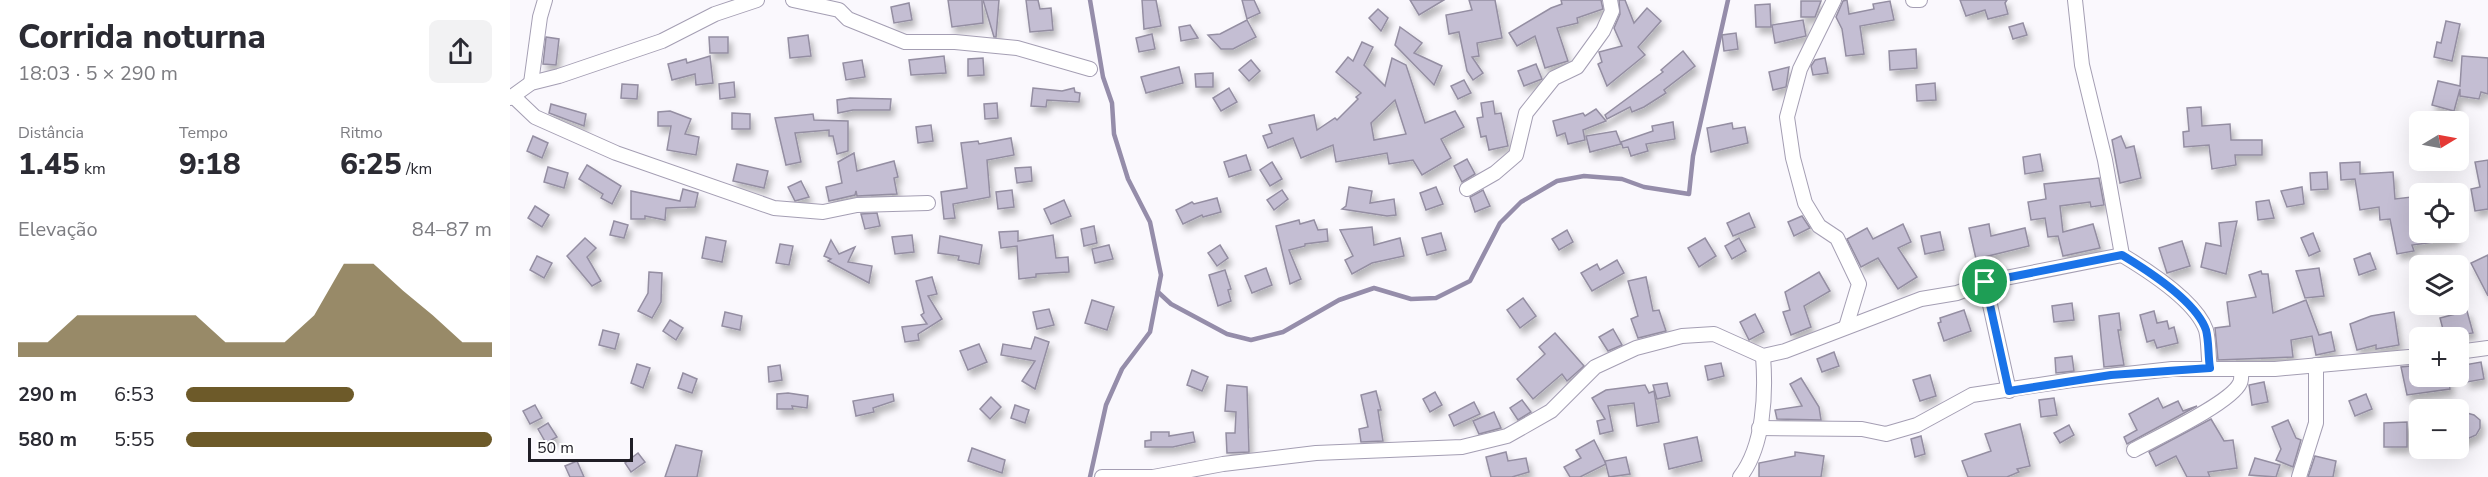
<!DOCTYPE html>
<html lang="pt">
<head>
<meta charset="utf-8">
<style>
	body { margin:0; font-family:"Nunito Sans",sans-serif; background:#f2f2f3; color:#2b2b33; height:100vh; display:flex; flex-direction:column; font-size:22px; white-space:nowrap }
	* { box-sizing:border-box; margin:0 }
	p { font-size:20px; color:#7c7c81 }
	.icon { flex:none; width:33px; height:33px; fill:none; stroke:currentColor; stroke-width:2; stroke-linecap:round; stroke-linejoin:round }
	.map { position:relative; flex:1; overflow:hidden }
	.details { display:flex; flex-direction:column; background:#fff; width:510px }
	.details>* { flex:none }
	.needle { width:39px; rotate:80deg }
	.tools { position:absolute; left:1899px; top:111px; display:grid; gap:12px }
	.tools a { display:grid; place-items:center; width:60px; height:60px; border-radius:9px; background:#fff; box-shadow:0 6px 24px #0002; font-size:30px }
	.scale { position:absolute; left:18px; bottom:15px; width:105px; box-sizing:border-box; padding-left:6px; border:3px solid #201e26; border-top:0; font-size:16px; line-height:21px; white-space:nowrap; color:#201e26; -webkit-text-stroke:4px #fff; paint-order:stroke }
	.pin { position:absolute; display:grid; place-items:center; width:51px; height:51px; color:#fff; margin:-26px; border:3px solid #fff; border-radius:50%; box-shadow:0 2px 6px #0007 }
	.round { display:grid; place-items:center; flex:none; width:63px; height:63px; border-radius:9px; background:#f2f2f3 }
	.summary { display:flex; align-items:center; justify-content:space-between; height:102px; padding:0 18px }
	h1 { font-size:33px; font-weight:800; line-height:45px }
	.stats { display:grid; grid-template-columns:repeat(3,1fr); gap:9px; height:102px; padding:6px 18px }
	.stats div { display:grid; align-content:center }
	.stats b { font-size:30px; font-weight:800 }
	.stats small { font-size:16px; font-weight:400 }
	.stats p { font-size:16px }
	.chart { height:168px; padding:12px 18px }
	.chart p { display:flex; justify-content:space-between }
	.chart svg { width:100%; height:108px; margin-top:6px; fill:#6d5a29; opacity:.7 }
	ul { padding:0 18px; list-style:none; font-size:20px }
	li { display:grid; grid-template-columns:96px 72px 1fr; align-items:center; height:45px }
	li i { height:15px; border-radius:8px; background:#6d5a29 }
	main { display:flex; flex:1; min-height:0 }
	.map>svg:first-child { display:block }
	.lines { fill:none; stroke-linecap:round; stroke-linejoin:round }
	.stream { stroke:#958daa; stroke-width:4.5 }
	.building { fill:#c4bed3; stroke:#948ea2; stroke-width:1.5; fill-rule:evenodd; filter:url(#shadow) }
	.minor-casing { stroke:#a49eb3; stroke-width:16 }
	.minor { stroke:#fff; stroke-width:14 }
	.route-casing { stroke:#fff; stroke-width:12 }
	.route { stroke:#1a73e8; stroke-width:8 }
</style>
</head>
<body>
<main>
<section class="details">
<div class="summary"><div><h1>Corrida noturna</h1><p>18:03 · 5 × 290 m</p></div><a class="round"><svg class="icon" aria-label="share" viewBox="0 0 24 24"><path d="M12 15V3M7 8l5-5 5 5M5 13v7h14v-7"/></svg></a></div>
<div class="stats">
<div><p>Distância</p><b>1.45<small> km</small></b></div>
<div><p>Tempo</p><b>9:18</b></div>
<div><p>Ritmo</p><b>6:25<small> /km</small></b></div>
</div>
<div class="chart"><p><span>Elevação</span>84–87 m</p>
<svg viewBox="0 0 160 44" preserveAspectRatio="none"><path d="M0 44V38L10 38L20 27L30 27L40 27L50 27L60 27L70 38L80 38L90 38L100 27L110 6L120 6L130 17L140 27L150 38L160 38V44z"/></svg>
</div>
<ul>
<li><b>290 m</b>6:53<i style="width:55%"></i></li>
<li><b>580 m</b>5:55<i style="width:100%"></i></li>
</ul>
</section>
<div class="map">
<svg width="1978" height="477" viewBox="0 0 1978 477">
	<defs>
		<filter id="shadow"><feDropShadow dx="3.5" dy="6" stdDeviation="3" flood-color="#0004"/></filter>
	</defs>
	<rect width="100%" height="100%" fill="#faf8fd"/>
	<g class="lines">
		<g class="stream">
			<polyline points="648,292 661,304 717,334 741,340 773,332 829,300 864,288 901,299 926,298 960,281 990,223 1011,202 1047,181 1074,176 1112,179 1134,187 1179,194 1183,156 1218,0"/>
			<polyline points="580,477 596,405 612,369 640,332 651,275 640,222 618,179 604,134 602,103 593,77 580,0"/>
		</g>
	</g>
	<g class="building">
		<polygon points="438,0 472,0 473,23 442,27"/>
		<polygon points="473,0 489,0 486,37 484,37"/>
		<polygon points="516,0 528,0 530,9 541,8 543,30 520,32"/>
		<polygon points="632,0 646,0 651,26 634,29"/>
		<polygon points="732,0 744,0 750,13 737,19"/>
		<polygon points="900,0 934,0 909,15"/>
		<polygon points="959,0 985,0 992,38 967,43 969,56 962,57 973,73 963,80 957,71 949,32 939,34 936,15 962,10"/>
		<polygon points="1051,0 1091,0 1093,9 1067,18 1068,23 1047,28 1058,61 1035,68 1025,36 1007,46 999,33 1041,8 1052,4"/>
		<polygon points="1109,0 1115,0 1124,23 1137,8 1151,21 1128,47 1135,55 1097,86 1088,64 1092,62 1089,52 1112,46 1104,28 1110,14"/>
		<polygon points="1337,0 1339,14 1364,9 1363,4 1380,1 1384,20 1350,26 1354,54 1336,56 1332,29 1326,17 1333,1"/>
		<polygon points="1450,0 1497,0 1495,3 1498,14 1478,19 1475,10 1456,16"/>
		<polygon points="1291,1 1311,1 1305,17 1291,17"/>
		<polygon points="399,3 402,20 384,23 381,7"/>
		<polygon points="1260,4 1261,27 1246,27 1245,5"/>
		<polygon points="868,9 878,18 871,31 859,18"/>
		<polygon points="737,20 746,37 723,49 711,49 698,35 710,34"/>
		<polygon points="1293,20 1296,36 1265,43 1262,25"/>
		<polygon points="1936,21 1950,24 1942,61 1924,57 1927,42 1931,43"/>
		<polygon points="1513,23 1517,35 1503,39 1499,27"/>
		<polygon points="680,25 688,38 671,41 669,27"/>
		<polygon points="890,27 912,43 904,53 932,66 924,85 885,45"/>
		<polygon points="1226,33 1228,49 1214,51 1212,35"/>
		<polygon points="642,34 645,49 629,52 626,38"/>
		<polygon points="298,35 301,56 280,58 278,38"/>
		<polygon points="36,37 49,39 46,65 33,64"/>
		<polygon points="199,37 218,37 218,53 200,53"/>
		<path d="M852,42L863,47L854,65L875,86L882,58L896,65L915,123L945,111L954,127L931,139L941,158L912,175L903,160L879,164L877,153L826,162L823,145L791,158L783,138L758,148L753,136L762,133L759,125L804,115L807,130L825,118L827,120L848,99L846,97L851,93L826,72L838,57L843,61ZM885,100L896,134L864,140L861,123Z"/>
		<polygon points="1406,49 1407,68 1380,70 1379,51"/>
		<polygon points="1173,51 1185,66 1154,90 1156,93 1134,107 1122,112 1120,107 1097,119 1095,115 1153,72 1151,70"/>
		<polygon points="200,56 203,83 186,85 185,74 162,80 158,64 176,59 177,63"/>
		<polygon points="434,56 436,73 401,75 399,60"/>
		<polygon points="1952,56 1978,58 1978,94 1971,92 1969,99 1950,96 1950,89 1944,111 1922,105 1928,81 1950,86"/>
		<polygon points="473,58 474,75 458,76 458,59"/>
		<polygon points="1315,58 1318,73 1303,75 1301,66 1305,60"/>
		<polygon points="352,60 355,77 336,80 333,63"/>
		<polygon points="741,60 750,71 739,81 729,70"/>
		<polygon points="1026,64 1032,79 1014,86 1008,71"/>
		<polygon points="669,67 673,83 636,93 631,77"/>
		<polygon points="1279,67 1276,87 1263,90 1259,72"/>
		<polygon points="703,73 703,87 686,87 685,74"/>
		<polygon points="954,80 961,93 948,99 941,86"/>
		<polygon points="224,82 225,97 210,99 209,84"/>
		<polygon points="1425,83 1426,100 1407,101 1406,85"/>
		<polygon points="112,84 128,85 127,99 111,98"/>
		<polygon points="523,88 552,91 564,88 565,92 570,93 569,102 537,100 536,107 521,106"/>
		<polygon points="719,88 727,102 711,111 703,98"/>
		<polygon points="340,98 381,99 380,110 343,110 328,113 327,100"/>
		<polygon points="983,101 985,114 991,113 998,146 979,150 976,136 971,137 967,118 973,117 971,103"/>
		<polygon points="487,103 488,118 475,119 474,104"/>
		<polygon points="41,104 76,114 74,126 39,113"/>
		<polygon points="1691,107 1692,126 1720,124 1721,140 1752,140 1752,155 1725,155 1726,165 1702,169 1699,145 1674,147 1673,132 1679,131 1677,108"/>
		<polygon points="1086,109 1096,121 1073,130 1075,140 1058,144 1055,133 1047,136 1043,121 1073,113 1075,116"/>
		<polygon points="160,111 181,119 175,134 189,137 186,155 157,150 161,126 148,126 148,112"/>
		<polygon points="222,113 240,114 240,129 222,129"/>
		<polygon points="303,114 304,120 338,121 338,151 327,154 323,136 319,136 319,130 285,133 291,162 276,165 265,118"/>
		<polygon points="1163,122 1165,139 1136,144 1138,151 1121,156 1118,147 1113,148 1111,142 1143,131 1142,126"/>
		<polygon points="1222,123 1223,129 1235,127 1238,143 1201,152 1197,128"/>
		<polygon points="421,125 423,141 408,143 406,127"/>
		<polygon points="1106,131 1111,144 1080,152 1076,136"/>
		<polygon points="23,136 38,143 32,158 17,151"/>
		<polygon points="1611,136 1616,148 1624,146 1631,178 1610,183 1602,140"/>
		<polygon points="501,138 504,155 477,160 480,197 443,204 445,218 434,219 431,192 457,188 451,143 468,141 469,144"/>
		<polygon points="344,153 347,171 384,161 388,177 384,178 387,194 347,196 346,191 345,195 319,201 316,187 332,183 328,162"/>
		<polygon points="1530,154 1533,171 1515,174 1513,157"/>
		<polygon points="736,155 741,170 719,177 714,162"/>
		<polygon points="957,159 965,174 952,182 944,166"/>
		<polygon points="1978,160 1978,209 1965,211 1961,189 1970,187 1965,162"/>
		<polygon points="762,162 772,179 760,186 750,170"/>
		<polygon points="1850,162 1850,174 1883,172 1885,199 1910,196 1910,232 1945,232 1946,239 1902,245 1904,251 1887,254 1880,219 1870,220 1869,207 1850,210 1845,179 1831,180 1830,163"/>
		<polygon points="227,164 258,171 254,188 223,181"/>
		<polygon points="77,165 111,186 102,204 91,198 93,194 69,179"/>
		<polygon points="38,167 58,173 54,188 34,182"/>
		<polygon points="521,167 522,181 507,183 505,168"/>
		<polygon points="1817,172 1818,189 1801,190 1800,173"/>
		<polygon points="1589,178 1594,205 1581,207 1580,202 1550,206 1553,232 1583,224 1590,248 1553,256 1548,236 1538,237 1535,218 1521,220 1518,202 1536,199 1534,184"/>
		<polygon points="291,181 299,197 285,201 278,187"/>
		<polygon points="839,187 862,191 860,203 884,199 886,215 877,216 832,209 836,206"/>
		<polygon points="926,187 933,204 916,210 910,193"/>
		<polygon points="1792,187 1794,204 1777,207 1771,191"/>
		<polygon points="173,189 188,193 185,207 156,208 155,220 135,216 135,219 121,219 121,191 170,201"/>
		<polygon points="502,190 504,207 488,209 486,192"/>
		<polygon points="772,190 778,199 764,210 757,200"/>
		<polygon points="973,190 980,206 965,212 960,197"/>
		<polygon points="707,198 711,212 693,217 692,215 673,224 666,210 682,202 684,204"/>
		<polygon points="554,200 561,216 541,224 534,209"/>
		<polygon points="1759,200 1764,218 1748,220 1746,202"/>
		<polygon points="25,206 39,215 32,227 18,218"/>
		<polygon points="367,213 370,226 355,229 351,214"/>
		<polygon points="1239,213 1245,227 1223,236 1217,223"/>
		<polygon points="1292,216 1300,228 1284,236 1278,222"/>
		<polygon points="789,220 790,224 804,220 808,230 817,229 818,241 795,244 795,246 779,250 791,279 780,284 766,226"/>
		<polygon points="104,221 118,225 114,238 100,235"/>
		<polygon points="1727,221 1716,274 1691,267 1696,243 1711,246 1709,223"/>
		<polygon points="1393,224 1401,242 1388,248 1407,277 1388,289 1368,258 1351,267 1337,239 1357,228 1363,239"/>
		<polygon points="1479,224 1481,236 1515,228 1519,246 1466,259 1459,228"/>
		<polygon points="584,226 587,243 574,246 571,229"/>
		<polygon points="862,227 864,245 890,238 894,256 862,263 842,274 835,260 843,256 830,230"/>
		<polygon points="1057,230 1063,242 1049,250 1042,239"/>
		<polygon points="508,231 508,241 543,235 546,258 558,257 559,272 526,274 526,277 509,279 507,246 491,248 489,232"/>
		<polygon points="1430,232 1434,250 1415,254 1411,236"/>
		<polygon points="931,233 936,250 917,255 912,238"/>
		<polygon points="1803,233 1810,251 1799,256 1791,238"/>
		<polygon points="402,235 404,252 385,254 382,237"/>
		<polygon points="430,236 472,245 469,264 448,260 449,256 428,253"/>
		<polygon points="196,237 216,241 212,262 192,258"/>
		<polygon points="75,238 86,248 77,257 91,281 82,286 57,256"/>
		<polygon points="1195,238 1206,256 1189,267 1178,248"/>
		<polygon points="1229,238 1236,251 1222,259 1215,246"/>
		<polygon points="321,240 329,254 345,247 338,262 362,266 359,283 318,261 321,259 314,256"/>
		<polygon points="1672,241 1680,266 1657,273 1649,248"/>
		<polygon points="270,244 283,246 279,265 266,263"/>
		<polygon points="599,245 603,259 585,263 582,249"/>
		<polygon points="710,245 718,258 707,266 698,253"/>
		<polygon points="1860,253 1866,269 1849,275 1844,259"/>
		<polygon points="1978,255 1978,296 1961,263"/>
		<polygon points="27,256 42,263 34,278 20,270"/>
		<polygon points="1107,260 1114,273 1082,291 1071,273 1087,264 1090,270"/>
		<polygon points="756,268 762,285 742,293 735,276"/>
		<polygon points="1809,268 1814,296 1795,298 1786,271"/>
		<polygon points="715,270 721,289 718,290 721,301 708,306 699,275"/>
		<polygon points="1751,271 1752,274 1758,274 1763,313 1796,300 1809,335 1821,332 1825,351 1806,355 1802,336 1781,340 1783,357 1708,360 1705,328 1720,326 1717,302 1746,297 1739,275"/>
		<polygon points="139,272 152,273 151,302 142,318 128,311 138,293"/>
		<polygon points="1309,272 1320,291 1294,306 1301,327 1281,335 1273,312 1280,310 1275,292"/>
		<polygon points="422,277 427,294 418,296 432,319 408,334 409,340 395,342 392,327 417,324 411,315 414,313 406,281"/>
		<polygon points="1136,277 1143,311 1149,310 1156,331 1128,338 1121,319 1128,316 1118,281"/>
		<polygon points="1013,298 1026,316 1010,328 997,310"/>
		<polygon points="582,300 604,307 597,330 575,323"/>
		<polygon points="1562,303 1564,320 1544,322 1542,306"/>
		<polygon points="539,309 544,325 527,329 523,312"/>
		<polygon points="1454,310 1461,331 1434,341 1428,323 1431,322 1430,318"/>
		<polygon points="1644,311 1647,323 1657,321 1659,329 1664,327 1668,343 1647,348 1644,340 1637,342 1630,315"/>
		<polygon points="1957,311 1963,333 1935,337 1930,318"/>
		<polygon points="215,312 232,316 230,330 212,326"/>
		<polygon points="1884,312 1889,345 1866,349 1866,345 1847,350 1840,324 1861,316"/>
		<polygon points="1609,313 1611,330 1608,330 1614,365 1594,367 1589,316"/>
		<polygon points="1245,314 1254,332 1239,340 1230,322"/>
		<polygon points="160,320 173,328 166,340 153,331"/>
		<polygon points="1103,329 1112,345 1098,351 1089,337"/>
		<polygon points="93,330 109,334 105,349 89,345"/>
		<polygon points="1045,333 1074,366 1057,381 1052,374 1023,399 1007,379 1035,354 1029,347"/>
		<polygon points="525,337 539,342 525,389 512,381 525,361 491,355 493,344 521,349"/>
		<polygon points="469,344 477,362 458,370 450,351"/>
		<polygon points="1324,352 1329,366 1312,372 1307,359"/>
		<polygon points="1562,356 1564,371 1546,373 1545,358"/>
		<polygon points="1971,362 1974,379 1957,382 1954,365"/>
		<polygon points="1211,363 1214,376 1198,380 1195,366"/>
		<polygon points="127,364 140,368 133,388 121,383"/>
		<polygon points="270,365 272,380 259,382 258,367"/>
		<polygon points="1910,365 1910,376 1938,376 1940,389 1897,395 1891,367"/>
		<polygon points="682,370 698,377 692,391 677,385"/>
		<polygon points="173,373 187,379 182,393 168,388"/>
		<polygon points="1420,375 1426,396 1410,401 1403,380"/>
		<polygon points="1291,378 1309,407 1311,420 1267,419 1265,410 1292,406 1280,384"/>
		<polygon points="1754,382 1758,402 1742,405 1739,385"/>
		<polygon points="1157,383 1160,396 1147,399 1143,385"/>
		<polygon points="717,385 737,387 739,452 717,453 716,433 725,433 726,412 715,411"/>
		<polygon points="1135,385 1139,393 1144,391 1149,422 1127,426 1124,403 1098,406 1103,431 1090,434 1087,421 1095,419 1082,398 1096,390"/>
		<polygon points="866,391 871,410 868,410 873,441 851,442 849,429 858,427 851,395"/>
		<polygon points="925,392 932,405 920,412 913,399"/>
		<polygon points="278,393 298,396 297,408 282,406 283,409 267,409 267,394"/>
		<polygon points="383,394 384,401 363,408 364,412 346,416 343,401"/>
		<polygon points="1856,394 1862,409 1845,416 1839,401"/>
		<polygon points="481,397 491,407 480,419 470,409"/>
		<polygon points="1544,398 1547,415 1531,417 1529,400"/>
		<polygon points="1648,398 1653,408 1668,401 1673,411 1687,406 1617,444 1614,437 1627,430 1619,414"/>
		<polygon points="1012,400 1021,412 1008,420 1000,408"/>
		<polygon points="964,402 970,414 944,426 939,415"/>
		<polygon points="25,405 32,418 20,424 13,411"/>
		<polygon points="505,405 519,410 515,423 501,418"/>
		<polygon points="984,412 991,428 969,434 963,421"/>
		<polygon points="1957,413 1964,415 1970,420 1970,428 1966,435 1948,443 1948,417"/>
		<polygon points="1701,419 1714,441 1723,440 1727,468 1698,472 1700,477 1677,477 1666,456 1646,466 1639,452"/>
		<polygon points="1778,420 1786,438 1791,440 1783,467 1766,460 1771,449 1762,427"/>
		<polygon points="1897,422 1897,447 1874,447 1874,423"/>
		<polygon points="38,423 47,437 36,443 28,429"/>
		<polygon points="1510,424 1520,466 1507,469 1509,472 1497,477 1458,477 1452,461 1481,451 1475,434"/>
		<polygon points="1559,425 1564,435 1550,443 1544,433"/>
		<polygon points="641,432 659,432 659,436 683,432 685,442 663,447 635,447 635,441 641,440"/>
		<polygon points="1411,436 1415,454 1405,457 1401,439"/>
		<polygon points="1187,437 1192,461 1159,469 1154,444"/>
		<polygon points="1084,440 1096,464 1070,477 1060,477 1054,467 1071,458 1066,450"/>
		<polygon points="166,445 192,451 187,477 155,477"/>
		<polygon points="462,448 495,460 492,473 458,461"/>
		<polygon points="996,452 998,461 1016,458 1019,472 1002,477 981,477 976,457"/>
		<polygon points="1285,452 1314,456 1311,477 1249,477 1249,463 1285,456"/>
		<polygon points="128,453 135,462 121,472 115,463"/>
		<polygon points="1805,456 1826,461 1823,477 1798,477"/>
		<polygon points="1116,457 1120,474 1099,477 1095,461"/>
		<polygon points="1745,458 1770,465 1766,477 1739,475"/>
		<polygon points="67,461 74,477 60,477 55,466"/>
	</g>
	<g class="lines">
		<g class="minor-casing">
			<g id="minor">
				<polyline points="283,0 329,10 338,19 395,42 445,42 507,48 580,69"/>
				<polyline points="1324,0 1290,69 1277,117 1283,158 1295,203 1309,226 1327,238 1349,284 1336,327"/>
				<polyline points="1403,0 1410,0"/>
				<path d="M1565,0L1572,65L1595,160L1612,255C1637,270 1686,301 1696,330C1699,341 1698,356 1700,368"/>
				<polyline points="21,83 30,17 35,0"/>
				<polyline points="4,97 25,117 106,153 264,208 313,212 347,205 418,203"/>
				<polyline points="0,98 21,83 49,76 152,41 205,14 247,0"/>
				<polyline points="957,189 985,173 1006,155 1016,113 1044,78 1067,67 1093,31 1102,11 1100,0"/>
				<polyline points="1475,282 1612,255"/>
				<polyline points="1948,352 1978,348"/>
				<polyline points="1249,428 1352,429 1376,434 1407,425 1462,395 1562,380 1662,369 1765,369 1910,356"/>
				<path d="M1624,450C1646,438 1721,403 1730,383C1732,379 1731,373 1731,369"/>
				<polyline points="592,477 643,477 713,464 806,453 952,447 997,436 1041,411 1085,367 1126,348 1172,336 1204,334 1253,356 1275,351 1411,299 1447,293 1475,282 1499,391"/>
				<path d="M1230,477C1254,446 1256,394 1253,356"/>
				<polyline points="1789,477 1806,423 1806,365"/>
			</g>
		</g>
		<use href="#minor" class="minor"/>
	</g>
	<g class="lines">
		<g class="route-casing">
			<path id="route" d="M1612,255C1637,270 1686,301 1696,330C1699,341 1698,356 1700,368L1601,375L1499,391L1475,282Z"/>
		</g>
		<use href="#route" class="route"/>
	</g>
</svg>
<div class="tools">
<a><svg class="needle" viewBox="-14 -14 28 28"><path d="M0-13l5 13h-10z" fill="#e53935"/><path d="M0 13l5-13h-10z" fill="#7c7c81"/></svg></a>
<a><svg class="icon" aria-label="locate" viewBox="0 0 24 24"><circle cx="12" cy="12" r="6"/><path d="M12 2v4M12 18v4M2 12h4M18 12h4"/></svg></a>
<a><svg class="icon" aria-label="layers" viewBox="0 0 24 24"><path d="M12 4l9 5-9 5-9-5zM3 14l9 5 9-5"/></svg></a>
<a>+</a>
<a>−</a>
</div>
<div class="scale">50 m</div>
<div class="pin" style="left:1475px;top:282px;background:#1e9e55"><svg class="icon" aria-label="arrive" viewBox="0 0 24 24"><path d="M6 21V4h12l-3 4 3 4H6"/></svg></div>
</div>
</main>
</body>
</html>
